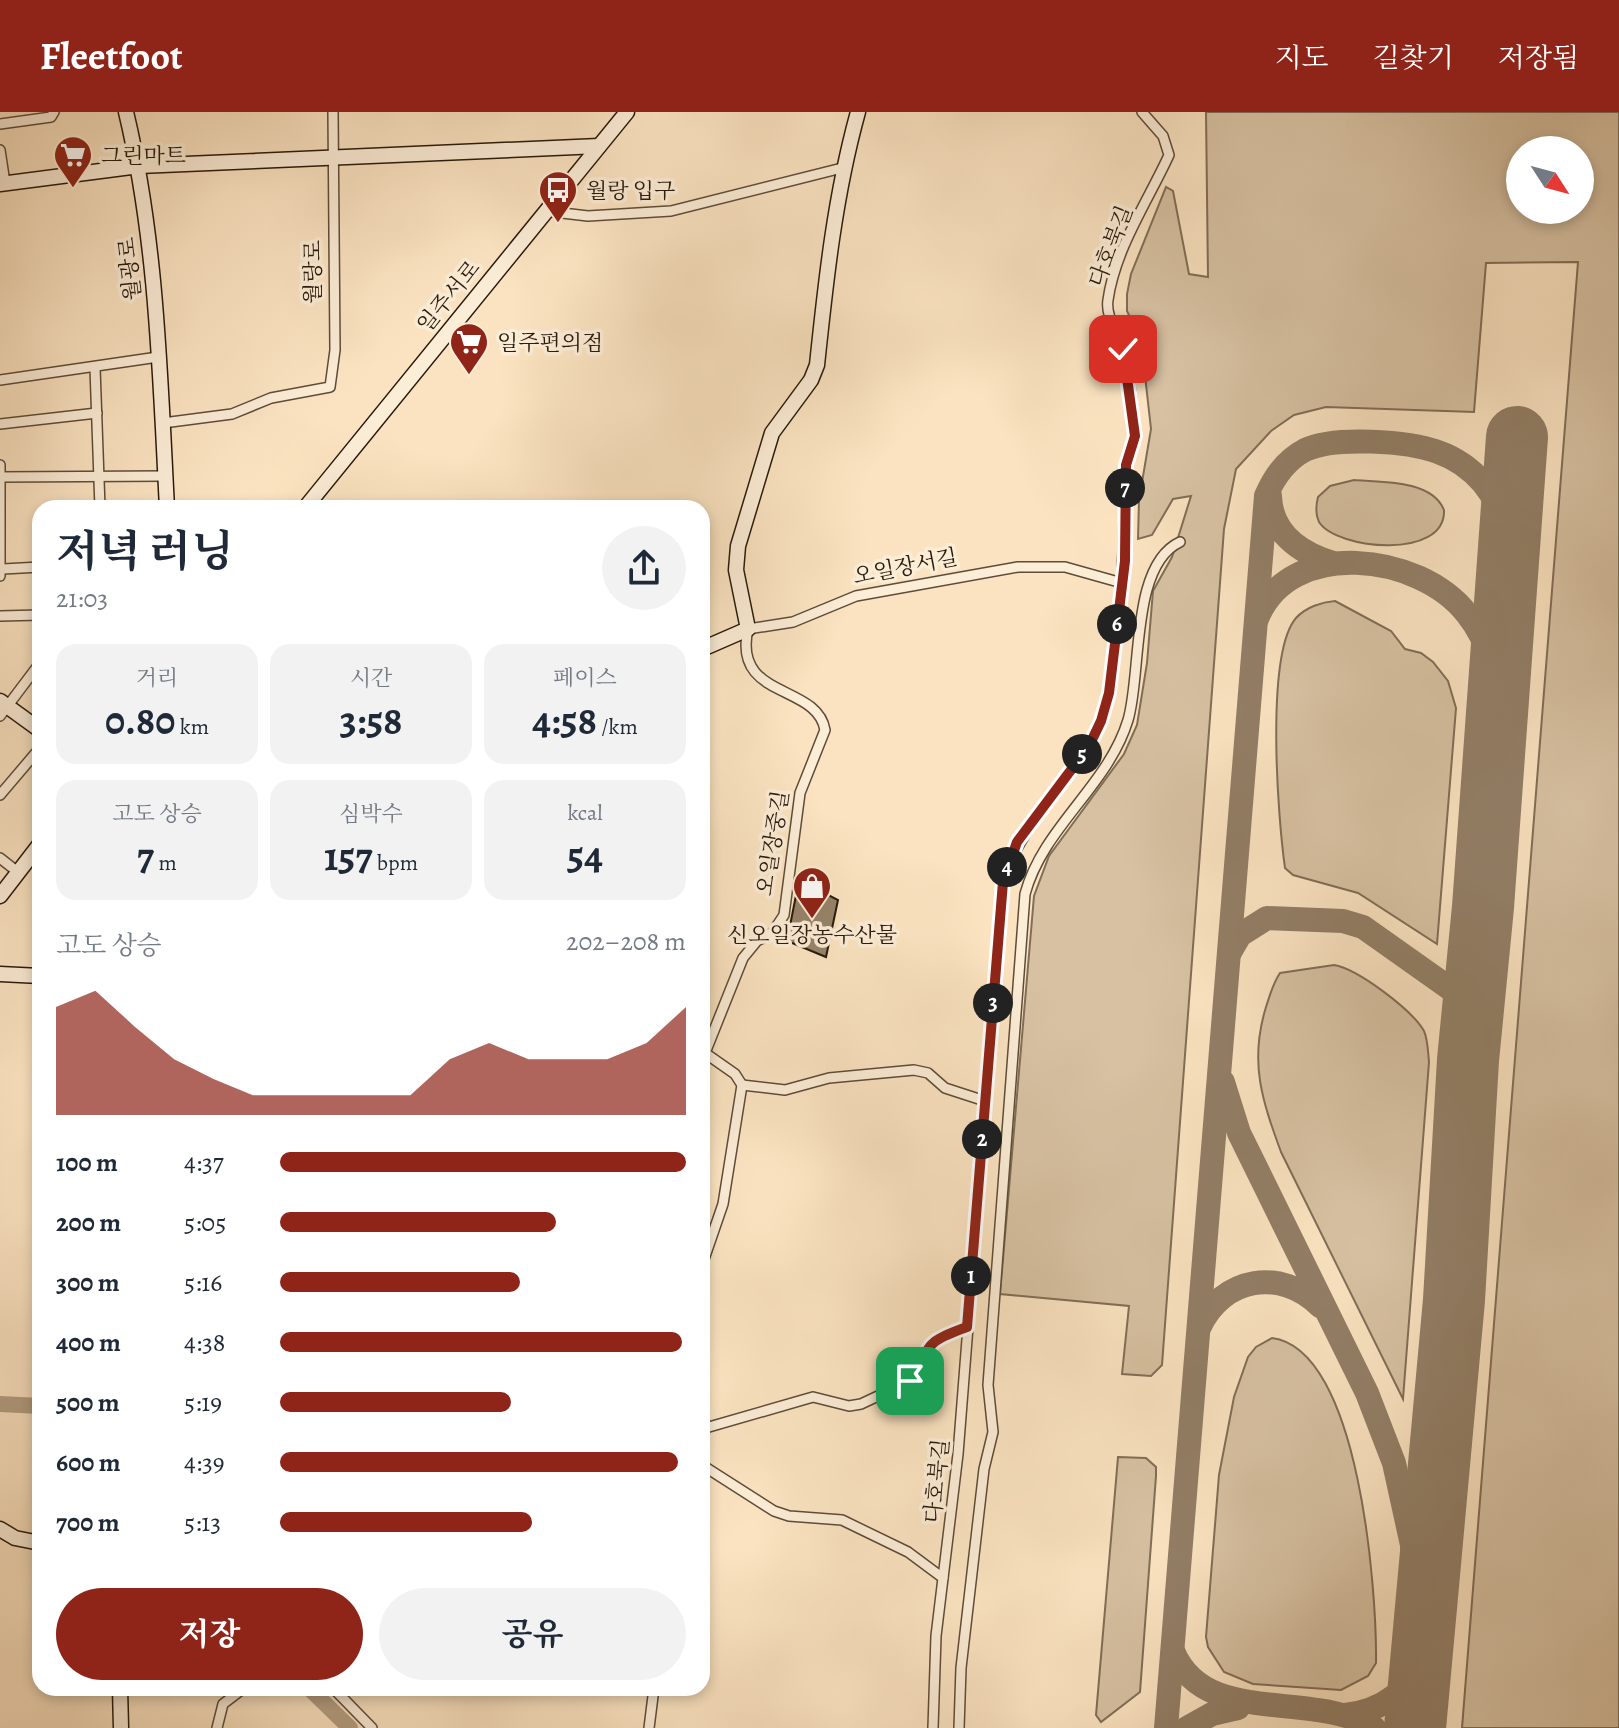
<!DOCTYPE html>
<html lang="ko">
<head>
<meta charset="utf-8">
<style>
	body { margin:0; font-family:Alegreya,"Noto Serif KR",serif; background:#f2f2f3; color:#1f2937; height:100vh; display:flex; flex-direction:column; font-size:30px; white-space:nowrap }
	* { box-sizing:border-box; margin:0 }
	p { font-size:26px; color:#747a83 }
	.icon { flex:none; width:44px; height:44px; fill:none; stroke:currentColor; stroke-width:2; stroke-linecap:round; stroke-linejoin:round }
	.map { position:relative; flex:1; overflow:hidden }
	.sheet { position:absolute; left:32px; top:388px; width:678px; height:1196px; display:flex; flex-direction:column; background:#fff; border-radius:24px; box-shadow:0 4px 12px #0003 }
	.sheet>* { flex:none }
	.needle { width:52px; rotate:126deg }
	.tools { position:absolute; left:1506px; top:24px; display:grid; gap:16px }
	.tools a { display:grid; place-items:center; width:88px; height:88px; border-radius:50%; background:#fff; box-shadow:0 4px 12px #0003; font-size:40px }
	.pin { position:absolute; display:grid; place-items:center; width:68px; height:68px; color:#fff; margin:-34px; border-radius:16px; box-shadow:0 4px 12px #0006 }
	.km { position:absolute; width:40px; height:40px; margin:-20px; border-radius:50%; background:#222; color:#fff; font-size:22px; line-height:40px; text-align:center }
	.round { display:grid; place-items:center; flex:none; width:84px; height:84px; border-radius:42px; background:#f2f2f3 }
	.summary { display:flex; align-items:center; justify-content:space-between; height:136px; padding:0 24px }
	h1 { font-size:44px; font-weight:700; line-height:60px }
	.figures { display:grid; grid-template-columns:repeat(3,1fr); gap:12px; height:136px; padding:8px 24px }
	.figures div { display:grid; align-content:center; border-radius:20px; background:#f2f2f3; text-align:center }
	.figures b { font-size:40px; font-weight:700 }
	.figures small { font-size:22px; font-weight:400 }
	.figures p { font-size:22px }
	.chart { height:224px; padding:16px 24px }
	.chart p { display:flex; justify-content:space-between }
	.chart svg { width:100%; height:144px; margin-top:8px; fill:#8f2418; opacity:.7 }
	.action { display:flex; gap:16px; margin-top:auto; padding:16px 24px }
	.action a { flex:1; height:92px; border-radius:48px; background:#8f2418; color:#fff; font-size:32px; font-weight:700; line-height:92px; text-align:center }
	.action a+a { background:#f2f2f3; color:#1f2937 }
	ul { padding:0 24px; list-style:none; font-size:26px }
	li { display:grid; grid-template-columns:128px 96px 1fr; align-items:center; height:60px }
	li i { height:20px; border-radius:10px; background:#8f2418 }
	header { display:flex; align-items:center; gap:48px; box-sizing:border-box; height:112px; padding:0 40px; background:#8f2418; color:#fff }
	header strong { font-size:38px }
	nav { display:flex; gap:44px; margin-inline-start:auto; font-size:28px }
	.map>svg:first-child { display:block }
	.green { fill:#d7c1a2; stroke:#806e57; stroke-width:2; fill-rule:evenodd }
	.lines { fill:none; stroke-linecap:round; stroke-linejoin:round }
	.river { stroke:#b49f83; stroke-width:16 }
	.taxiway { stroke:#927e66; stroke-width:24 }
	.runway { stroke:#927e66; stroke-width:62 }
	.building { fill:#96836a; stroke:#291a0c; stroke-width:2 }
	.street-casing { stroke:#5e4c39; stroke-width:12 }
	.secondary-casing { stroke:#291a0c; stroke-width:17 }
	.street { stroke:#fcedd7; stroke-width:9 }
	.secondary { stroke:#fcedd7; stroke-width:14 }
	.route-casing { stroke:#fff; stroke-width:16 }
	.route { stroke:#8f2418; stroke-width:10 }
	.labels { text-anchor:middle; stroke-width:7; stroke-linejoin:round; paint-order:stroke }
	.poi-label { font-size:22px; fill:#291a0c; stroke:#fcedd7; text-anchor:start }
	.street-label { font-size:22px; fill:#291a0c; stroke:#fcedd7 }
</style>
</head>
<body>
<header>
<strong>Fleetfoot</strong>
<nav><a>지도</a><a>길찾기</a><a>저장됨</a></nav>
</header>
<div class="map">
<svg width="1619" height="1616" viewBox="0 0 1619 1616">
	<rect width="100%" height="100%" fill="#fbe3c1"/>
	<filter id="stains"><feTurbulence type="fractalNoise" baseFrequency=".0025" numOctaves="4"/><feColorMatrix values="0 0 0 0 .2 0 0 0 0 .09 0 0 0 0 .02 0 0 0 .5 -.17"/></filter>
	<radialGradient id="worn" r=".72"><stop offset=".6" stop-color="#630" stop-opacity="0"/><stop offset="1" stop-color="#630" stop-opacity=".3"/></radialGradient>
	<g class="green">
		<path d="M1206,0H1619V1616H1462L1578,150L1486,151L1474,300L1326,295L1294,303L1271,319L1236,357L1224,417L1162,1253L1151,1264L1122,1262L1129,1194L1000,1182L1034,784L1049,744L1124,642L1137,613L1147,551L1153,479L1172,445L1191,384L1173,387L1152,423L1138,427L1139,388L1151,317L1141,228L1127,199V182L1131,162L1166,75L1173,79L1189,162L1208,165ZM1520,38H1580V98H1520Z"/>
		<path d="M1354,368C1382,370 1432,368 1444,398C1446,448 1337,438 1319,410C1315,402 1316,393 1318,385L1330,374Z"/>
		<path d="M1335,489L1391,519L1405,537L1421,541L1433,550L1448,569L1456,596L1437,832L1358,781L1293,763L1285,756C1278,707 1265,542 1296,506C1306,495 1322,490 1335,489Z"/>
		<path d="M1334,853C1358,857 1412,898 1424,919C1428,928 1428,941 1429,950L1403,1287L1281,1040C1262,988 1249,950 1266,895C1270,883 1273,871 1280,861Z"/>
		<path d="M1272,1226C1360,1237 1377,1481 1376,1551L1368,1564L1341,1578L1253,1572L1224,1560L1208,1535L1206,1525L1219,1363L1234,1285L1248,1245L1256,1235Z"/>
		<polygon points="1118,1345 1146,1346 1156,1355 1156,1364 1140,1580 1101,1610 1096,1603"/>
	</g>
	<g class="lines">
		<g class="river">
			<polyline points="0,1292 40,1294"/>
			<polyline points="309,1576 350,1616"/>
		</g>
		<g class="taxiway">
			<path d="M1270,384C1271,421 1300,441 1333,451"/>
			<path d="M1257,507C1289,425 1420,441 1467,502C1491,532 1495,563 1497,600"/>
			<polyline points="1229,842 1240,823 1267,806 1343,809 1363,815 1452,878 1465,902 1468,948"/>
			<polyline points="1223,970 1239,1021 1367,1281 1394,1351 1412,1433 1420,1556"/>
			<path d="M1199,1216C1222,1165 1281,1155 1320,1194"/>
			<path d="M1173,1539C1205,1616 1311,1577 1374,1616"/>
			<path d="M1345,1603C1381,1599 1415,1578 1420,1539"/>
			<path d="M1166,1616L1266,384C1274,365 1286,348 1305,338C1334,324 1408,329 1438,340C1455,346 1471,357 1483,371C1498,389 1504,410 1508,433"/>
			<polyline points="1187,1616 1212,1602 1238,1596"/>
		</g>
		<polyline class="runway" points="1415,1616 1454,1188 1468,948 1483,795 1517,325"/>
	</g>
	<polygon class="building" points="799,768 838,788 826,845 787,829"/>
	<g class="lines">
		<g class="street-casing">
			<g id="street">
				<polyline points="0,12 51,5 54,0"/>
				<polyline points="0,38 5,71"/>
				<polyline points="545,99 588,104 671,99 842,56"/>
				<polyline points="95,256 100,396"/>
				<polyline points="0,268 158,245"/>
				<polyline points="163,311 232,302 271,286 330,275 335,238 333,0"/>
				<polyline points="0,312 97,301"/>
				<polyline points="0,353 0,464"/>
				<polyline points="0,365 165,364"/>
				<polyline points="3,457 40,455"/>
				<polyline points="0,504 40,503"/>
				<polyline points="0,604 40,551"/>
				<polyline points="0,683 40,636"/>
				<polyline points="0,746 19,761"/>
				<path d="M705,941L743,846L757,829L772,821L784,803L800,681L825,618C817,571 732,588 748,517L793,510L856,484L1018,455H1065L1122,471"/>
				<polyline points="742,973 785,978 829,966 914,958 928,961 945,976 985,989"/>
				<polyline points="702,1153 723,1092 742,973 735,962 705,941"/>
				<path d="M702,1317L813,1285L849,1294L861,1292L910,1269C933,1232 923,1231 967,1215"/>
				<polyline points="702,1353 774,1399 789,1404 842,1408 908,1440 943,1466"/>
				<polyline points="333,1576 372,1616"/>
				<polyline points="217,1616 223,1592 244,1576"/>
				<polyline points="649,1616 654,1576"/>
				<path d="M933,1616L936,1524L958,1342L1003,770C1024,698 1093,656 1108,582C1123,512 1123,441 1125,371C1125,350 1136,332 1134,311C1132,288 1129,262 1124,239C1120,222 1105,206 1108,188C1115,137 1148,89 1169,43L1163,24L1142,0"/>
				<path d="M959,1616L961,1556L984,1357L993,1320L988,1273L1025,782C1043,715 1108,674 1128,608C1142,562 1130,453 1180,430"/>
			</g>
		</g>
		<g class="secondary-casing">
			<g id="secondary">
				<path d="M126,0C157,130 160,263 167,396"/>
				<polyline points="0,72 139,54 599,34"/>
				<polyline points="305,396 627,0"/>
				<path d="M702,537L748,517L736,458L738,434L772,321L811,268L817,253C826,167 835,83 858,0"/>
				<polyline points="0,589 40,618"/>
				<polyline points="0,784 40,732"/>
				<polyline points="0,862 40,864"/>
				<polyline points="0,1417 15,1426 40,1431"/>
				<polyline points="120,1576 121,1616"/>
			</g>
		</g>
		<use href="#street" class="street"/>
		<use href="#secondary" class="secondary"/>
	</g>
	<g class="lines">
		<g class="route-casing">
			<path id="route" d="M910,1269C933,1232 922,1231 967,1215L1003,770L1017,730L1089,634L1101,609L1109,581L1125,449L1126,353L1135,324L1123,237"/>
		</g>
		<use href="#route" class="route"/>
	</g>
	<defs>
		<g id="supermarket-pin" transform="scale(2)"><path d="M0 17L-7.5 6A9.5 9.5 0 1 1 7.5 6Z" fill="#8f2418" stroke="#fcedd7"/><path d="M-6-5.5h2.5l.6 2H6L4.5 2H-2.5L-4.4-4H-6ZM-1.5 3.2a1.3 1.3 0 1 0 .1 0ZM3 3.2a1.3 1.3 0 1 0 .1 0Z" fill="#fff"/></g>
		<g id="bus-pin" transform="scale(2)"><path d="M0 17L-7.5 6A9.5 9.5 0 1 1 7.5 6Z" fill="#8f2418" stroke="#fcedd7"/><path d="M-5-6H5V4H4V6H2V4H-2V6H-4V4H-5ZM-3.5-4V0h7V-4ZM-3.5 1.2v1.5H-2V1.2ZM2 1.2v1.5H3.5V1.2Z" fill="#fff"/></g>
		<g id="shop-pin" transform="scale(2)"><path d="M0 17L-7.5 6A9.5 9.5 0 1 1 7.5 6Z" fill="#8f2418" stroke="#fcedd7"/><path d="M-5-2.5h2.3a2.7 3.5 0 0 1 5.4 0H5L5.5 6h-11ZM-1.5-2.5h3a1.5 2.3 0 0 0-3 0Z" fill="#fff"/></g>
	</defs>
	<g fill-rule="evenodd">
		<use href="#supermarket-pin" x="73" y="43"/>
		<use href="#bus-pin" x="558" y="78"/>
		<use href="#supermarket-pin" x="469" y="230"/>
		<use href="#shop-pin" x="812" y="774"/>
	</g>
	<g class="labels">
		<g class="poi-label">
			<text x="101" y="51">그린마트</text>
			<text x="586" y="86">월랑 입구</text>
			<text x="497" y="238">일주편의점</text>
			<text x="812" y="830" text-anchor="middle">신오일장농수산물</text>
		</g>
		<g class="street-label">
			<text transform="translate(1110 134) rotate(-69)" y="8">다호북길</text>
			<text transform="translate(129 157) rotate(-96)" y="8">월광로</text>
			<text transform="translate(312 160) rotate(-90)" y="8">월랑로</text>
			<text transform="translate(448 184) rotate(-51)" y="8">일주서로</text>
			<text transform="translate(905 454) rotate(-11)" y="8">오일장서길</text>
			<text transform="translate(772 731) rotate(-81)" y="8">오일장중길</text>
			<text transform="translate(936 1369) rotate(-84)" y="8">다호북길</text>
		</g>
	</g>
	<rect width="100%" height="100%" filter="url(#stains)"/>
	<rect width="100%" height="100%" fill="url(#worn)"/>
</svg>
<div class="tools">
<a><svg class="needle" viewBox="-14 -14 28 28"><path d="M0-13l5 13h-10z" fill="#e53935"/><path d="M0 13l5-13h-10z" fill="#747a83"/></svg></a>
</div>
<div class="pin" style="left:910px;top:1269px;background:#1e9e55"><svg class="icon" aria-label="arrive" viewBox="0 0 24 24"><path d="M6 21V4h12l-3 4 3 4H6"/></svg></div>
<div class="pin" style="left:1123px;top:237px;background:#d93025"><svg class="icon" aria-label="check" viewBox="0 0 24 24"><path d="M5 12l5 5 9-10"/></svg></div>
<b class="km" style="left:971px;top:1164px">1</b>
<b class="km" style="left:982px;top:1027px">2</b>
<b class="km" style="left:993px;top:891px">3</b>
<b class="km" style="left:1007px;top:755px">4</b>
<b class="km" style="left:1082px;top:642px">5</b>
<b class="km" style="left:1117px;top:512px">6</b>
<b class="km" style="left:1125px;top:376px">7</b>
<section class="sheet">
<div class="summary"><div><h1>저녁 러닝</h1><p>21:03</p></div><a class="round"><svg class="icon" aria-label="share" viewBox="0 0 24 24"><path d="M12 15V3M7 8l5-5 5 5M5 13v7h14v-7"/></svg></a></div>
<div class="figures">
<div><p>거리</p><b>0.80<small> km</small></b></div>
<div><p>시간</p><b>3:58</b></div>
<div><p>페이스</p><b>4:58<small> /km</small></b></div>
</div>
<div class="figures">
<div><p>고도 상승</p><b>7<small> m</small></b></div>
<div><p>심박수</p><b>157<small> bpm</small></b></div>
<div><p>kcal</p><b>54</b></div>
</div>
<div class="chart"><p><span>고도 상승</span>202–208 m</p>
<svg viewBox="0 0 160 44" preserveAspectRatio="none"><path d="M0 44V11L10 6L20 17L30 27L40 33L50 38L60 38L70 38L80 38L90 38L100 27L110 22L120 27L130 27L140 27L150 22L160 11V44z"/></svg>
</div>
<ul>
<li><b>100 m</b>4:37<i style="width:100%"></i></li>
<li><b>200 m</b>5:05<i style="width:68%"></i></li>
<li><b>300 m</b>5:16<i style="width:59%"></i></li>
<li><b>400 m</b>4:38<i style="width:99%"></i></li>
<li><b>500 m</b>5:19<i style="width:57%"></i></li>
<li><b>600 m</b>4:39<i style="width:98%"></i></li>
<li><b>700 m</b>5:13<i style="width:62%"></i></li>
</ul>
<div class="action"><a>저장</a><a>공유</a></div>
</section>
</div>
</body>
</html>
